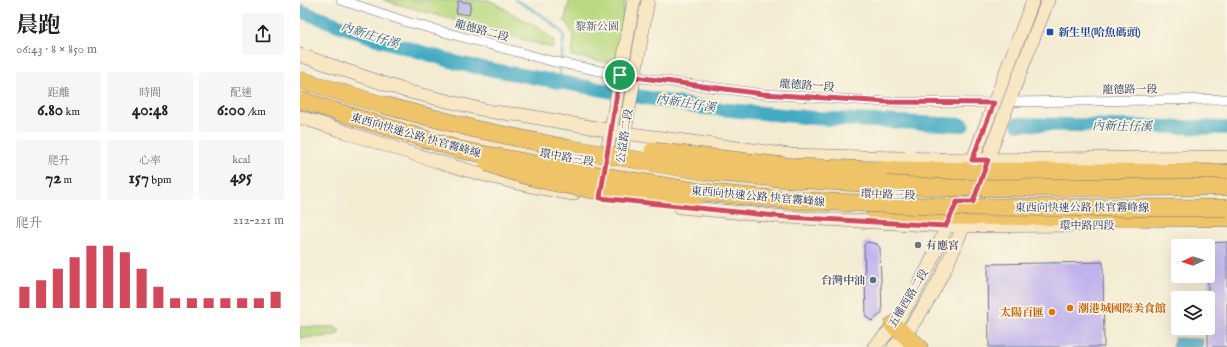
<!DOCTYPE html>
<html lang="zh-TW">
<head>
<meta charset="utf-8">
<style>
	body { margin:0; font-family:"IM FELL English","Noto Serif TC",serif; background:#f6f6f6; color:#222; height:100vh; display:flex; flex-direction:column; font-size:15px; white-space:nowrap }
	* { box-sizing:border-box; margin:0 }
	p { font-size:13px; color:#767676 }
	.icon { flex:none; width:22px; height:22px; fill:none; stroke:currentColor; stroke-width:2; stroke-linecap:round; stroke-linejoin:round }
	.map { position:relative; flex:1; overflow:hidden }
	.sheet { display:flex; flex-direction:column; background:#fff; width:300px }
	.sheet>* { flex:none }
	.needle { width:26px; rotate:267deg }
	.controls { position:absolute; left:871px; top:239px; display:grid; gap:8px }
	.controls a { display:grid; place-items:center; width:44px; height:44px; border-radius:4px; background:#fff; box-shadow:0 4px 16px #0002; font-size:20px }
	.pin { position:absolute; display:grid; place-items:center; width:34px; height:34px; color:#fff; margin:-17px; border:2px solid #fff; border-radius:50%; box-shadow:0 1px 4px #0007 }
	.round { display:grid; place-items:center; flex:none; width:42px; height:42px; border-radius:4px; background:#f6f6f6 }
	.overview { display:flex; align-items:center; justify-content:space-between; height:68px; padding:0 16px }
	h1 { font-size:22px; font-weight:700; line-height:30px }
	.stats { display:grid; grid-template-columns:repeat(3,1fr); gap:6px; height:68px; padding:4px 16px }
	.stats div { display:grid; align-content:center; border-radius:4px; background:#f6f6f6; text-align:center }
	.stats b { font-size:17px; font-weight:700 }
	.stats small { font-size:11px; font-weight:400 }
	.stats p { font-size:11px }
	.chart { height:112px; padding:8px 16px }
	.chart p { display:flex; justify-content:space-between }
	.chart svg { width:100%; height:72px; margin-top:4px; stroke:#d1495b; stroke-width:6 }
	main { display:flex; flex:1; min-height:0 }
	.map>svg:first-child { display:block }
	.green { fill:#b7d980; stroke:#69846f }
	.water { fill:#43aac3; stroke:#2f6c90 }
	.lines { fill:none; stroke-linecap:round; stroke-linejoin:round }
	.stream { stroke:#43aac3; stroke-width:2.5 }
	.river { stroke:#43aac3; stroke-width:14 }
	.building { fill:#bfb2ed }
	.street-casing { stroke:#677187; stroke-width:10 }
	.secondary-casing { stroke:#677187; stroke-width:14 }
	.highway-casing { stroke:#677187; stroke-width:18 }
	.street { stroke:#fff; stroke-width:9 }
	.secondary { stroke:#f9e7c3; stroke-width:13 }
	.highway { stroke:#efc469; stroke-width:17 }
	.highway-bridge-casing { stroke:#677187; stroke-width:18; stroke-linecap:butt }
	.highway-bridge { stroke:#efc469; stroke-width:17 }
	.route-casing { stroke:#fff; stroke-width:8 }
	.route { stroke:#d1495b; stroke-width:5 }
	.transit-dot { fill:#1a4fb4; stroke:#fcf5e5; stroke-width:1.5 }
	.worship-dot { fill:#6b7280; stroke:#fcf5e5; stroke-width:1.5 }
	.service-dot { fill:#5c6f8a; stroke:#fcf5e5; stroke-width:1.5 }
	.food-dot { fill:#e8710a; stroke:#fcf5e5; stroke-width:1.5 }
	.labels { text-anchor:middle; stroke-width:3.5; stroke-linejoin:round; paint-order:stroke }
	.park-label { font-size:11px; fill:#425a66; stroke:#fcf5e5 }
	.street-label { font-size:11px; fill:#1b2f5e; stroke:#fcf5e5 }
	.transit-label { font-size:11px; font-weight:bold; fill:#164399; stroke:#fcf5e5; text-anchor:start }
	.worship-label { font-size:11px; font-weight:bold; fill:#5b616d; stroke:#fcf5e5; text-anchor:start }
	.service-label { font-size:11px; font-weight:bold; fill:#4e5e75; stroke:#fcf5e5; text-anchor:end }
	.food-label { font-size:11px; font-weight:bold; fill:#c56008; stroke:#fcf5e5; text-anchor:start }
	.water-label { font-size:12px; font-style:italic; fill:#295a81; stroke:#fcf5e5 }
</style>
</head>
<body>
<main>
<section class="sheet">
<div class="overview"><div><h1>晨跑</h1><p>06:43 · 8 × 850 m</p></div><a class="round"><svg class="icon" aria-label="share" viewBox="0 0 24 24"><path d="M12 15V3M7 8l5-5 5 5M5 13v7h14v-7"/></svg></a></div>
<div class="stats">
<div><p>距離</p><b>6.80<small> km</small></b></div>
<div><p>時間</p><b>40:48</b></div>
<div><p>配速</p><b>6:00<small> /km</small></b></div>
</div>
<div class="stats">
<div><p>爬升</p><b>72<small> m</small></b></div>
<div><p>心率</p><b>157<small> bpm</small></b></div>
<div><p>kcal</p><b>495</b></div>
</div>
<div class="chart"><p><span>爬升</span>212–221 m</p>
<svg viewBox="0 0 160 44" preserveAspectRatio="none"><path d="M5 44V31M15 44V27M25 44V20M35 44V13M45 44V6M55 44V6M65 44V10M75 44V20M85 44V31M95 44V38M105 44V38M115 44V38M125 44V38M135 44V38M145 44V38M155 44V34"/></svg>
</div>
</section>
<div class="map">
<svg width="927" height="347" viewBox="0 0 927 347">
	<rect width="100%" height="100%" fill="#fcf5e5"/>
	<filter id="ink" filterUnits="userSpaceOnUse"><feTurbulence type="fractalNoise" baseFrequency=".025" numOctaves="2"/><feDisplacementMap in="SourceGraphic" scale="8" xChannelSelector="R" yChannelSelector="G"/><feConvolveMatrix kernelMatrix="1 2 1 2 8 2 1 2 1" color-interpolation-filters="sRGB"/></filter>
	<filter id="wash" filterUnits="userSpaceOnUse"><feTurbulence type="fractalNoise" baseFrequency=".012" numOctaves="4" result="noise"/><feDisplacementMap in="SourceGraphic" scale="16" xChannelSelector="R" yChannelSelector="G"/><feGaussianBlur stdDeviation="0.9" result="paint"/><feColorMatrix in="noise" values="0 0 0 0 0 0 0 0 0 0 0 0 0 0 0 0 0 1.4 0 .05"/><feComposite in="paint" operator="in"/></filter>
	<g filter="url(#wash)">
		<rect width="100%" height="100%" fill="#f3ebd2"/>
		<g class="green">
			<polygon points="83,0 189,0 241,30 254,40 253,48"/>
			<polygon points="270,0 325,0 318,64 272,56 274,39 268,23 264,21"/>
			<polygon points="0,327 35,327 40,331 35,336 0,338"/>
		</g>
		<polygon class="water" points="875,338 903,339 902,347 872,347"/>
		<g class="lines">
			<g class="stream">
				<path d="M215,0C233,9 251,20 264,35L261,60"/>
				<polyline points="259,83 260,65"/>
			</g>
			<g class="river">
				<polyline points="0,11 71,37 161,64 397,107 514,118 663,125"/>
				<polyline points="718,124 927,128"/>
			</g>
		</g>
		<g id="blocks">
			<g class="building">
				<polygon points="158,1 171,3 169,15 156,13"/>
				<polygon points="567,242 577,244 580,248 582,313 572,321 566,317 564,245"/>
				<polygon points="927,242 927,347 908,347 908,243"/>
				<polygon points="803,262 804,347 689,347 688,264"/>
			</g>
		</g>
	</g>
	<g filter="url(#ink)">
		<use href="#blocks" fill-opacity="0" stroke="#677187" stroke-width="1"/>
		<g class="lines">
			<g class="street-casing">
				<g id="street">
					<polyline points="41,0 107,22 251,61 320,75 463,94 588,102 694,103"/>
					<polyline points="710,102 927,99"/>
				</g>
			</g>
			<g class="secondary-casing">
				<g id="secondary">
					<polyline points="0,55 106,91 193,112 222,115 324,133 491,155 672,160 927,157"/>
					<polyline points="15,93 79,113 208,147 318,166 406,181 489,189 650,196"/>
					<path d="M0,117C90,146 179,179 273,194"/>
					<polyline points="305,163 334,0"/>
					<polyline points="319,165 348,0"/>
					<polyline points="659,196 733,0"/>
					<polyline points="380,207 486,217 646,226 803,225"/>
					<path d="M574,347C606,318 633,260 649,220"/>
					<path d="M594,347C640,297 666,222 688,159C707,105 728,53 748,0"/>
				</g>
			</g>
			<g class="highway-casing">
				<g id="highway">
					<polyline points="580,170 927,173"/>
					<polyline points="575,213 650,216 927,218"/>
					<polyline points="593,325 619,347"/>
				</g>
			</g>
			<use href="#street" class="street"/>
			<use href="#secondary" class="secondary"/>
			<use href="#highway" class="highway"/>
			<g class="highway-bridge-casing">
				<g id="highway-bridge">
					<polyline points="0,80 83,105 175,129 267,148 408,172 489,179 652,188 927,187"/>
					<polyline points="0,100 161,150 262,169 401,192 486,200 649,207 927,208"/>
					<polyline points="353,151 495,167 580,170"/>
					<path d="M188,163C252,188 324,195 393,201"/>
				</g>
			</g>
			<use href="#highway-bridge" class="highway-bridge"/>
		</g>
	</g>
	<g class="lines" filter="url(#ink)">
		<g class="route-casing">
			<polygon id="route" points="320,75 463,94 588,102 694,103 672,160 688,160 673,202 657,202 646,226 486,217 300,198"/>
		</g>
		<use href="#route" class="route"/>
	</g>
	<rect class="transit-dot" x="746" y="28" width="8" height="8" rx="2"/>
	<circle class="worship-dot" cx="618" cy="245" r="4"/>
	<circle class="service-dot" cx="573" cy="280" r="4"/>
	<g class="food-dot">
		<circle cx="770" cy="308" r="4"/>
		<circle cx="752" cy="312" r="4"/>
	</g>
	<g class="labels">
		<g class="park-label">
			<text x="297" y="30">黎新公園</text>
		</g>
		<g class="street-label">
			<text transform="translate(182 30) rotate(15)" y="4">龍德路二段</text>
			<text transform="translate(507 85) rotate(4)" y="4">龍德路一段</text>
			<text transform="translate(830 89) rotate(-1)" y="4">龍德路一段</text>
			<text transform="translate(116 135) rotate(16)" y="4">東西向快速公路 快官霧峰線</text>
			<text transform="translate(324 136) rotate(-81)" y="4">公益路二段</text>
			<text transform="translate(267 157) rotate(10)" y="4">環中路三段</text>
			<text transform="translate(588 194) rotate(2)" y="4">環中路三段</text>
			<text transform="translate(458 196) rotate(5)" y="4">東西向快速公路 快官霧峰線</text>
			<text x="782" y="211">東西向快速公路 快官霧峰線</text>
			<text x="787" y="229">環中路四段</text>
			<text transform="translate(608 298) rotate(-59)" y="4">五權西路二段</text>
		</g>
		<g class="transit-label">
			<text x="758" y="36">新生里(哈魚碼頭)</text>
		</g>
		<g class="worship-label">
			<text x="626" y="249">有應宮</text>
		</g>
		<g class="service-label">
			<text x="565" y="284">台灣中油</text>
		</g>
		<g class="food-label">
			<text x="778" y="312">潮港城國際美食館</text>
			<text x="744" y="316" text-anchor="end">太陽百匯</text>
		</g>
		<g class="water-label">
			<text transform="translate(70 35) rotate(18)" y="4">內新庄仔溪</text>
			<text transform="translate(386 103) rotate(9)" y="4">內新庄仔溪</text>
			<text transform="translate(822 126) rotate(1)" y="4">內新庄仔溪</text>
		</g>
	</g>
</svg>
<div class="controls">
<a><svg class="needle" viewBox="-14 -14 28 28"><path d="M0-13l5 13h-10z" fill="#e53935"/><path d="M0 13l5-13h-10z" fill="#767676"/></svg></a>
<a><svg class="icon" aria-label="layers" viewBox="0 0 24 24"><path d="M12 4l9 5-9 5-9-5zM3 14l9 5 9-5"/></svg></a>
</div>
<div class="pin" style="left:320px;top:75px;background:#1e9e55"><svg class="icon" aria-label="arrive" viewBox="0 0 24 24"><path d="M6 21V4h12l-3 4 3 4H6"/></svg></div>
</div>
</main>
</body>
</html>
